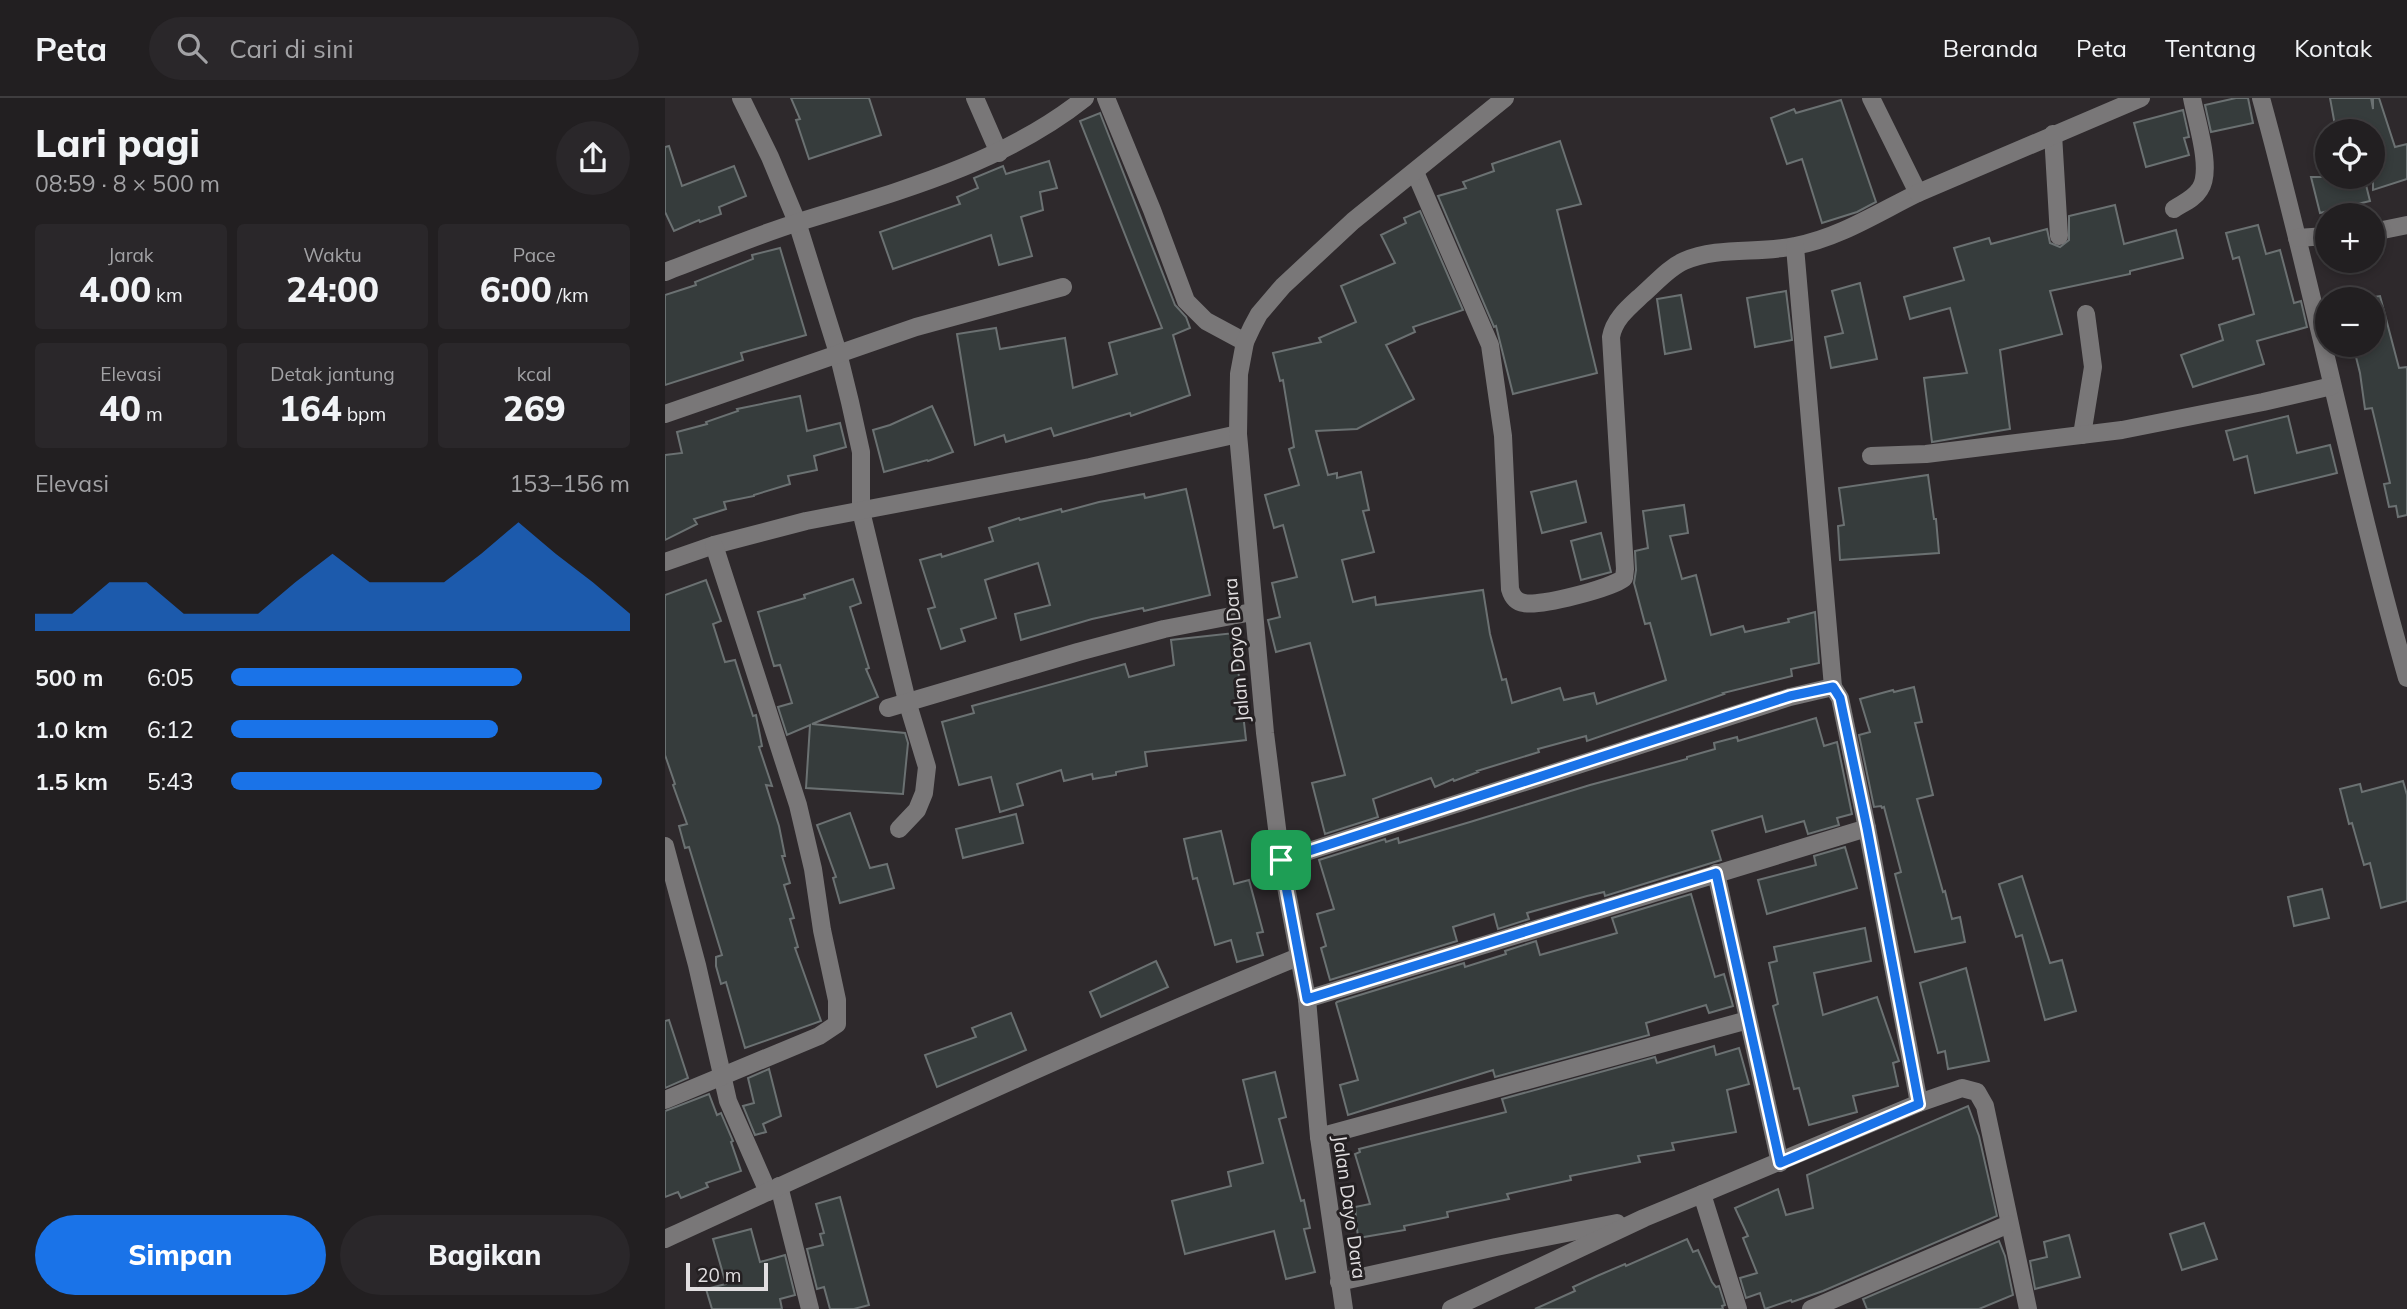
<!DOCTYPE html>
<html lang="id">
<head>
<meta charset="utf-8">
<style>
	body { margin:0; font-family:Mulish,sans-serif; background:#2a272a; color:#f1f3f6; height:100vh; display:flex; flex-direction:column; font-size:26px; white-space:nowrap }
	* { box-sizing:border-box; margin:0 }
	p { font-size:23px; color:#a2a2a5 }
	.icon { flex:none; width:38px; height:38px; fill:none; stroke:currentColor; stroke-width:2; stroke-linecap:round; stroke-linejoin:round }
	.map { position:relative; flex:1; overflow:hidden }
	.sheet { display:flex; flex-direction:column; background:#221f21; width:665px }
	.sheet>* { flex:none }
	.fabs { position:absolute; left:1650px; top:21px; display:grid; gap:14px }
	.fabs a { display:grid; place-items:center; width:70px; height:70px; border-radius:50%; background:#221f21; box-shadow:0 4px 10px #0003,0 0 0 2px #3f3d3f; font-size:35px }
	.scale { position:absolute; left:21px; bottom:18px; width:82px; box-sizing:border-box; padding-left:7px; border:4px solid #e1dee0; border-top:0; font-size:19px; line-height:24px; white-space:nowrap; color:#e1dee0; -webkit-text-stroke:5px #242022; paint-order:stroke }
	.pin { position:absolute; display:grid; place-items:center; width:60px; height:60px; color:#fff; margin:-30px; border-radius:14px; box-shadow:0 4px 10px #0006 }
	.round { display:grid; place-items:center; flex:none; width:74px; height:74px; border-radius:37px; background:#2a272a }
	.headline { display:flex; align-items:center; justify-content:space-between; height:119px; padding:0 35px }
	h1 { font-size:38px; font-weight:800; line-height:52px }
	.stats { display:grid; grid-template-columns:repeat(3,1fr); gap:10px; height:119px; padding:7px 35px }
	.stats div { display:grid; align-content:center; border-radius:7px; background:#2a272a; text-align:center }
	.stats b { font-size:35px; font-weight:800 }
	.stats small { font-size:19px; font-weight:400 }
	.stats p { font-size:19px }
	.chart { height:196px; padding:14px 35px }
	.chart p { display:flex; justify-content:space-between }
	.chart svg { width:100%; height:126px; margin-top:7px; fill:#1a73e8; opacity:.7 }
	.cta { display:flex; gap:14px; margin-top:auto; padding:14px 35px }
	.cta a { flex:1; height:80px; border-radius:42px; background:#1a73e8; color:#fff; font-size:28px; font-weight:800; line-height:80px; text-align:center }
	.cta a+a { background:#2a272a; color:#f1f3f6 }
	ul { padding:0 35px; list-style:none; font-size:23px }
	li { display:grid; grid-template-columns:112px 84px 1fr; align-items:center; height:52px }
	li i { height:18px; border-radius:9px; background:#1a73e8 }
	header { display:flex; align-items:center; gap:42px; box-sizing:border-box; height:98px; padding:0 35px; background:#221f21; border-bottom:2px solid #3f3d3f }
	header strong { font-size:33px }
	nav { display:flex; gap:38px; margin-inline-start:auto; font-size:24px }
	.search { width:490px; height:63px; background:#2a272a; display:flex; align-items:center; gap:18px; box-sizing:border-box; padding:0 24px; border-radius:38px; color:#a2a2a5; font-size:26px }
	main { display:flex; flex:1; min-height:0 }
	.map>svg:first-child { display:block }
	.building { fill:#363c3c; stroke:#6b7172; stroke-width:2 }
	.lines { fill:none; stroke-linecap:round; stroke-linejoin:round }
	.minor { stroke:#797778; stroke-width:18 }
	.route-casing { stroke:#fff; stroke-width:14 }
	.route { stroke:#1a73e8; stroke-width:9 }
	.labels { text-anchor:middle; stroke-width:6; stroke-linejoin:round; paint-order:stroke }
	.street-label { font-size:19px; fill:#e1dee0; stroke:#242022 }
</style>
</head>
<body>
<header>
<strong>Peta</strong>
<div class="search"><svg class="icon" aria-label="search" viewBox="0 0 24 24"><circle cx="10" cy="10" r="6"/><path d="M15 15l6 6"/></svg>Cari di sini</div>
<nav><a>Beranda</a><a>Peta</a><a>Tentang</a><a>Kontak</a></nav>
</header>
<main>
<section class="sheet">
<div class="headline"><div><h1>Lari pagi</h1><p>08:59 · 8 × 500 m</p></div><a class="round"><svg class="icon" aria-label="share" viewBox="0 0 24 24"><path d="M12 15V3M7 8l5-5 5 5M5 13v7h14v-7"/></svg></a></div>
<div class="stats">
<div><p>Jarak</p><b>4.00<small> km</small></b></div>
<div><p>Waktu</p><b>24:00</b></div>
<div><p>Pace</p><b>6:00<small> /km</small></b></div>
</div>
<div class="stats">
<div><p>Elevasi</p><b>40<small> m</small></b></div>
<div><p>Detak jantung</p><b>164<small> bpm</small></b></div>
<div><p>kcal</p><b>269</b></div>
</div>
<div class="chart"><p><span>Elevasi</span>153–156 m</p>
<svg viewBox="0 0 160 44" preserveAspectRatio="none"><path d="M0 44V38L10 38L20 27L30 27L40 38L50 38L60 38L70 27L80 17L90 27L100 27L110 27L120 17L130 6L140 17L150 27L160 38V44z"/></svg>
</div>
<ul>
<li><b>500 m</b>6:05<i style="width:73%"></i></li>
<li><b>1.0 km</b>6:12<i style="width:67%"></i></li>
<li><b>1.5 km</b>5:43<i style="width:93%"></i></li>
</ul>
<div class="cta"><a>Simpan</a><a>Bagikan</a></div>
</section>
<div class="map">
<svg width="1742" height="1211" viewBox="0 0 1742 1211">
	<rect width="100%" height="100%" fill="#2e292c"/>
	<g class="building">
		<polygon points="126,0 204,0 216,37 144,61 131,22 135,21"/>
		<polygon points="1571,0 1583,0 1588,25 1546,34 1540,7"/>
		<polygon points="1665,0 1706,0 1708,11 1708,0 1714,0 1730,49 1742,46 1742,81 1708,92 1708,33 1671,33"/>
		<polygon points="1176,2 1211,104 1192,114 1157,125 1137,61 1122,66 1106,20 1129,11 1131,15"/>
		<polygon points="1518,12 1524,39 1519,40 1524,57 1481,69 1469,25"/>
		<polygon points="435,15 510,207 521,219 525,230 508,237 525,297 466,318 465,315 389,338 386,330 341,344 339,337 310,347 292,236 331,230 335,251 400,240 408,290 452,276 444,245 497,230 415,23"/>
		<polygon points="895,43 916,106 892,112 932,275 848,296 831,228 829,229 773,98 801,90 798,84 829,73 827,66"/>
		<polygon points="4,48 17,88 69,68 81,98 54,109 56,116 35,124 34,122 9,133 0,114 0,49"/>
		<polygon points="384,63 392,90 375,94 378,112 356,119 367,158 334,167 326,137 228,171 215,134 295,106 292,99 313,90 309,80 338,68 341,76"/>
		<polygon points="1646,79 1699,79 1705,103 1655,115"/>
		<polygon points="1450,107 1459,146 1511,132 1518,160 1465,173 1465,176 1385,193 1397,236 1335,252 1345,331 1267,344 1259,280 1302,275 1285,210 1245,221 1239,199 1299,182 1289,150 1324,140 1326,146 1382,131 1385,145 1395,149 1404,142 1404,118"/>
		<polygon points="755,113 798,212 748,229 750,234 721,247 749,301 692,331 651,333 663,377 672,375 672,380 696,374 704,412 698,413 709,454 677,462 688,504 710,499 711,507 818,492 825,536 837,582 841,581 847,605 895,590 899,602 929,595 932,606 1001,582 985,525 980,526 969,485 971,472 970,453 983,450 978,413 1019,407 1023,435 1005,438 1017,481 1031,477 1046,537 1078,528 1080,534 1124,524 1123,521 1150,514 1154,565 1126,571 1127,578 1058,595 1059,596 922,643 921,638 873,651 874,654 812,673 813,674 789,683 788,681 770,689 766,680 708,701 713,719 660,736 647,685 680,677 645,545 611,554 603,522 615,519 607,485 632,479 618,427 609,430 600,397 634,387 624,351 629,349 618,282 615,283 608,255 656,244 654,240 691,224 676,188 730,165 716,137 741,125 739,120"/>
		<polygon points="1593,127 1601,156 1615,152 1629,205 1636,203 1642,229 1592,243 1599,266 1528,289 1516,257 1558,242 1554,227 1589,216 1574,159 1568,161 1561,135"/>
		<polygon points="115,150 141,237 76,255 78,262 0,287 0,197 31,187 30,184 88,161 87,157"/>
		<polygon points="1195,185 1212,261 1166,270 1160,239 1178,235 1167,193"/>
		<polygon points="1121,193 1127,242 1090,249 1082,200"/>
		<polygon points="1016,197 1026,251 1000,256 992,201"/>
		<polygon points="1715,198 1734,270 1742,269 1742,417 1733,419 1731,408 1724,409 1719,386 1725,385 1707,310 1700,311 1695,275 1688,247 1708,247 1708,199"/>
		<polygon points="135,298 142,333 175,325 181,349 149,358 152,372 123,378 125,386 89,397 89,398 59,404 61,411 29,421 32,426 0,442 0,357 17,355 12,334 42,326 41,324 73,313 72,311"/>
		<polygon points="267,308 288,354 263,363 262,362 219,374 208,332 225,327"/>
		<polygon points="1623,318 1632,355 1665,347 1672,375 1590,395 1582,358 1569,362 1561,333"/>
		<polygon points="1263,377 1269,421 1271,421 1274,455 1175,462 1173,428 1179,427 1174,390"/>
		<polygon points="911,383 921,424 877,435 866,394"/>
		<polygon points="521,391 545,497 479,513 478,510 427,521 356,542 350,516 385,507 373,465 320,482 331,520 296,531 300,543 276,551 263,511 270,509 255,462 276,456 277,459 328,443 324,430 354,420 355,422 396,411 397,414 434,404 479,396 480,400"/>
		<polygon points="936,435 946,474 916,482 906,443"/>
		<polygon points="188,481 196,505 185,509 204,570 201,571 213,599 147,626 240,635 243,645 238,696 141,690 145,627 122,637 113,609 127,605 115,567 109,568 93,514 140,500 139,497"/>
		<polygon points="41,482 56,523 48,526 60,564 70,562 88,618 91,617 97,648 94,649 107,688 101,687 114,728 120,758 117,758 125,785 119,787 129,820 125,821 133,849 130,850 156,923 80,950 61,884 56,886 51,868 51,859 57,857 24,749 20,750 14,728 22,726 8,687 10,686 0,657 0,497"/>
		<polygon points="569,535 581,642 480,654 482,668 451,674 451,677 428,681 427,676 399,683 396,672 352,686 358,707 335,714 326,679 294,687 277,624 309,615 307,608 460,566 464,579 509,567 506,542"/>
		<polygon points="1249,589 1257,624 1250,625 1268,697 1252,701 1278,794 1280,793 1287,821 1295,819 1300,844 1250,854 1230,776 1236,774 1219,709 1217,710 1216,708 1209,709 1194,637 1205,634 1195,601 1228,592 1229,594"/>
		<polygon points="1151,620 1159,648 1172,644 1187,716 1172,720 1174,727 1143,736 1139,723 1101,734 1097,718 1047,733 1056,762 940,798 939,794 922,798 862,815 864,821 833,831 829,816 788,829 792,843 665,882 656,850 661,848 652,816 669,811 654,762 720,741 721,744 733,740 734,745 805,724 925,687 1022,661 1022,659 1050,651 1049,645 1072,639 1073,643"/>
		<polygon points="1738,683 1742,697 1742,803 1716,810 1705,765 1699,767 1687,725 1684,726 1675,691 1695,686 1697,694"/>
		<polygon points="185,715 205,770 222,766 229,790 175,805 168,780 171,779 152,727"/>
		<polygon points="351,716 358,745 298,760 291,731"/>
		<polygon points="556,733 569,786 584,782 598,834 592,835 598,857 572,864 566,842 550,847 532,780 528,781 519,741"/>
		<polygon points="1180,749 1192,790 1102,816 1093,782 1151,767 1149,758"/>
		<polygon points="1357,778 1385,865 1397,862 1411,913 1380,922 1357,837 1351,839 1334,786"/>
		<polygon points="1657,791 1664,820 1629,828 1623,799"/>
		<polygon points="1026,796 1050,879 1059,876 1068,908 1044,915 1041,907 981,925 984,937 830,979 828,972 683,1017 675,987 693,982 671,905 672,904 799,865 800,869 841,856 840,853 871,843 875,857 952,835 947,820"/>
		<polygon points="1200,830 1206,863 1149,875 1158,917 1212,899 1234,963 1228,965 1233,988 1188,998 1192,1014 1144,1027 1134,990 1129,991 1108,908 1113,906 1104,865 1112,863 1109,849"/>
		<polygon points="491,863 503,889 436,919 425,894"/>
		<polygon points="1301,870 1324,963 1283,971 1280,953 1273,955 1255,885"/>
		<polygon points="346,915 361,952 272,989 260,957 311,939 307,930"/>
		<polygon points="4,922 23,980 0,990 0,923"/>
		<polygon points="1049,948 1051,957 1074,950 1084,986 1062,992 1071,1034 1007,1045 1009,1052 973,1058 975,1064 905,1078 906,1082 842,1096 844,1101 782,1114 783,1119 739,1128 740,1132 693,1140 690,1109 705,1106 690,1056 695,1054 694,1051 841,1014 837,1001 990,959 992,965"/>
		<polygon points="104,971 116,1018 98,1026 101,1034 90,1037 78,1008 89,1005 83,980"/>
		<polygon points="610,974 621,1019 614,1021 636,1103 639,1102 645,1130 639,1131 650,1174 621,1181 609,1133 520,1156 507,1103 566,1088 563,1074 598,1065 578,982"/>
		<polygon points="44,996 52,1017 56,1015 68,1043 66,1044 76,1073 41,1085 43,1089 16,1100 13,1094 0,1099 0,1013"/>
		<polygon points="1303,1008 1314,1038 1332,1118 1158,1193 1127,1204 1126,1202 1100,1211 1095,1195 1081,1200 1075,1180 1092,1175 1078,1140 1083,1138 1070,1110 1113,1091 1121,1117 1148,1110 1142,1077"/>
		<polygon points="175,1099 204,1207 189,1211 165,1211 159,1189 152,1191 142,1151 158,1147 155,1136 159,1135 151,1106"/>
		<polygon points="1539,1125 1552,1161 1517,1172 1505,1136"/>
		<polygon points="86,1131 95,1164 120,1157 130,1197 115,1201 117,1211 47,1211 41,1191 61,1186 48,1141"/>
		<polygon points="1404,1137 1415,1179 1370,1191 1365,1163 1382,1159 1379,1144"/>
		<polygon points="1022,1141 1028,1154 1033,1152 1047,1184 1051,1189 1054,1188 1060,1207 1057,1208 1058,1211 870,1211 910,1193 908,1189 932,1178 960,1166 961,1168"/>
		<polygon points="1334,1143 1340,1158 1348,1197 1314,1211 1202,1211 1198,1201"/>
	</g>
	<g class="lines">
		<g class="minor">
			<polyline points="76,0 105,59 132,124 173,255 185,304 196,354 196,413 242,603 262,669 259,695 252,712 234,731"/>
			<polyline points="310,0 334,55"/>
			<polyline points="441,0 487,112 521,203 541,223 580,244"/>
			<path d="M1596,0C1649,192 1687,388 1742,580"/>
			<polyline points="1388,36 1394,138"/>
			<path d="M750,74L825,247L838,338L845,491C847,498 851,504 859,505C874,509 947,490 959,480L960,471L946,239C949,221 964,209 977,197C990,186 1003,170 1019,163C1053,148 1094,156 1130,148C1174,140 1214,114 1253,95L1206,0"/>
			<polyline points="1253,95 1476,0"/>
			<path d="M1509,111C1518,105 1529,101 1535,91C1548,72 1531,22 1527,0"/>
			<polyline points="1708,134 1742,127"/>
			<polyline points="1632,140 1662,138"/>
			<polyline points="1130,149 1168,589"/>
			<path d="M0,174C45,157 89,138 134,124C234,93 337,66 420,0"/>
			<polyline points="0,316 251,229 398,189"/>
			<polyline points="1417,337 1428,269 1421,216"/>
			<polyline points="1206,358 1261,356 1457,332 1598,304 1667,288"/>
			<polyline points="0,464 49,447 141,423 425,369 573,336"/>
			<polyline points="223,610 413,554 499,531 587,514"/>
			<polyline points="0,748 32,867 63,1003 103,1094"/>
			<polyline points="616,762 1125,599 1168,589 1175,600 1202,730 1254,1005"/>
			<polyline points="1051,775 1115,1065"/>
			<polyline points="642,901 1202,730"/>
			<polyline points="0,1002 154,938 172,926 172,902 157,832 148,771 133,707 49,447"/>
			<polyline points="654,1039 1083,922"/>
			<polyline points="114,1088 145,1211"/>
			<polyline points="1037,1096 1254,1005 1297,990 1312,994 1320,1008 1363,1211"/>
			<path d="M0,1141C210,1045 419,947 633,859"/>
			<polyline points="674,1184 831,1149 952,1125"/>
			<polyline points="679,1211 654,1039 642,901 616,762 600,635 573,336 574,276 580,244 587,229 594,216 618,188 688,123 840,0"/>
			<polyline points="786,1211 979,1120 1037,1096 1073,1211"/>
			<polyline points="1146,1211 1344,1126"/>
		</g>
	</g>
	<g class="lines">
		<g class="route-casing">
			<polygon id="route" points="1168,589 1175,600 1202,730 1254,1006 1115,1065 1051,775 642,901 616,762 1125,598"/>
		</g>
		<use href="#route" class="route"/>
	</g>
	<g class="labels">
		<g class="street-label">
			<text transform="translate(571 552) rotate(-95)" y="7">Jalan Dayo Dara</text>
			<text transform="translate(685 1109) rotate(82)" y="7">Jalan Dayo Dara</text>
		</g>
	</g>
</svg>
<div class="fabs">
<a><svg class="icon" aria-label="locate" viewBox="0 0 24 24"><circle cx="12" cy="12" r="6"/><path d="M12 2v4M12 18v4M2 12h4M18 12h4"/></svg></a>
<a>+</a>
<a>−</a>
</div>
<div class="scale">20 m</div>
<div class="pin" style="left:616px;top:762px;background:#1e9e55"><svg class="icon" aria-label="arrive" viewBox="0 0 24 24"><path d="M6 21V4h12l-3 4 3 4H6"/></svg></div>
</div>
</main>
</body>
</html>
